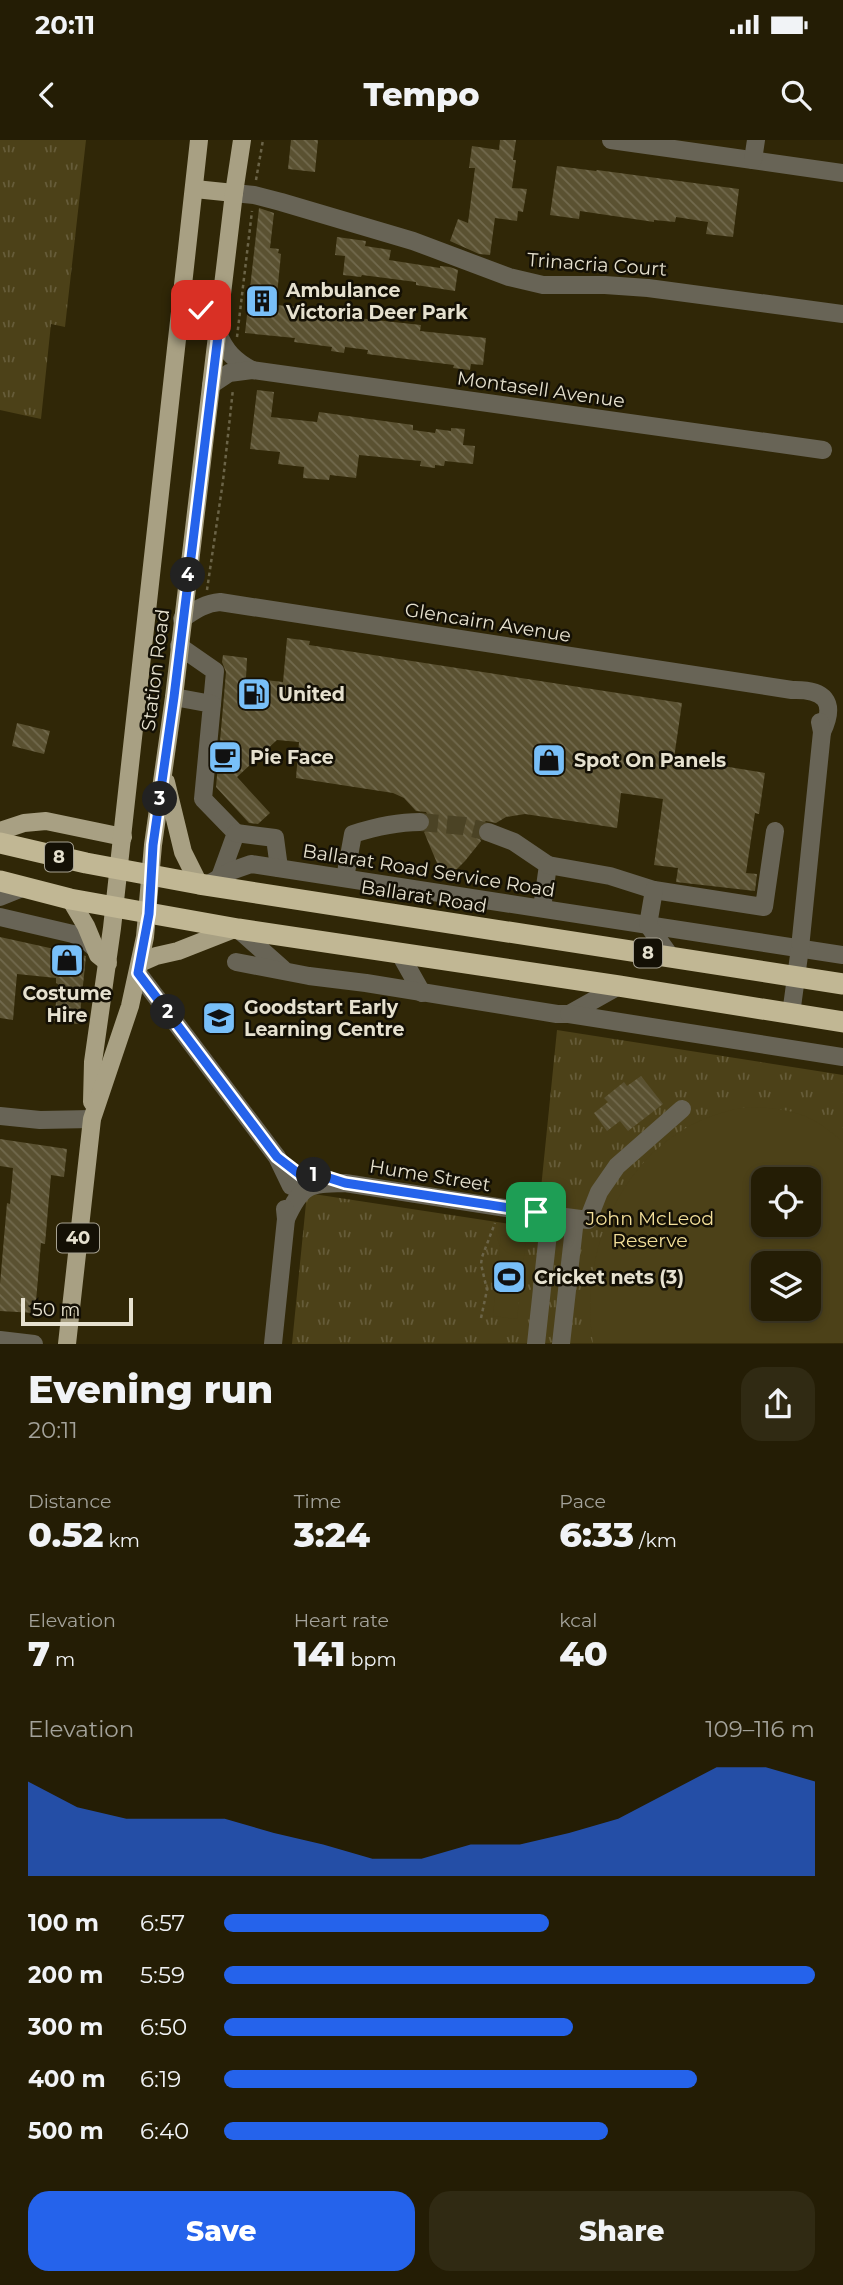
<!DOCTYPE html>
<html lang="en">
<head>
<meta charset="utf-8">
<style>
	body { margin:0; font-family:Montserrat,sans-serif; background:#302a13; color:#f1f3f6; height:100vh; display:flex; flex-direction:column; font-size:26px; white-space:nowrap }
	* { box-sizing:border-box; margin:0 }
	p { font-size:23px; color:#a3a29a }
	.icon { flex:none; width:38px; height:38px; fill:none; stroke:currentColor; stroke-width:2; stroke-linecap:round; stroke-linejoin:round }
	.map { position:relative; height:1204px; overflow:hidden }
	.sheet { display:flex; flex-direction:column; background:#241d05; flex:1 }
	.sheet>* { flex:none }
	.fabs { position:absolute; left:751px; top:1027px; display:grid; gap:14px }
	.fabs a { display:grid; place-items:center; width:70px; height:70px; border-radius:14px; background:#241d05; box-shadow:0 4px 10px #0003,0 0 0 2px #413b27; font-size:35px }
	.scale { position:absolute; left:21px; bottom:18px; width:112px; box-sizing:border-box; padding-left:7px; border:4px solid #e6e1cf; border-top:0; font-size:19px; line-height:24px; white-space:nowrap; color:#e6e1cf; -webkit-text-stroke:5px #141005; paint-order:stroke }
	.pin { position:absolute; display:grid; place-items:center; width:60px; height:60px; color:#fff; margin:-30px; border-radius:14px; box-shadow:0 4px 10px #0006 }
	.km { position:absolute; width:35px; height:35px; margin:-18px; border-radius:50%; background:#222; color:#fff; font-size:19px; line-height:35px; text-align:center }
	.round { display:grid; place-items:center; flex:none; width:74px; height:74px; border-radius:21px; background:#302a13 }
	.summary { display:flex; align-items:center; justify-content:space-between; height:119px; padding:0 28px }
	h1 { font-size:38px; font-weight:800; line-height:52px }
	.metrics { display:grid; grid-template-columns:repeat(3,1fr); gap:10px; height:119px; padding:7px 28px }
	.metrics div { display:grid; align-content:center }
	.metrics b { font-size:35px; font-weight:800 }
	.metrics small { font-size:19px; font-weight:400 }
	.metrics p { font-size:19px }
	.chart { height:196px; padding:14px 28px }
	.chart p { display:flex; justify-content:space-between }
	.chart svg { width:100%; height:126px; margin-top:7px; fill:#2563eb; opacity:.7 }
	.cta { display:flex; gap:14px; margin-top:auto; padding:14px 28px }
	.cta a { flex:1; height:80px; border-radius:21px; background:#2563eb; color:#fff; font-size:28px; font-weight:800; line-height:80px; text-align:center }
	.cta a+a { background:#302a13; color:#f1f3f6 }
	ul { padding:0 28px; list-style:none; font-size:23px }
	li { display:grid; grid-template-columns:112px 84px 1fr; align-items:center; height:52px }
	li i { height:18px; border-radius:9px; background:#2563eb }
	.status { display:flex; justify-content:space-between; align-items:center; height:49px; padding:0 35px; background:#241d05; direction:ltr }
	.status svg { height:19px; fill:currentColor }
	header { display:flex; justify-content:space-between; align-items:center; height:91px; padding:0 28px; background:#241d05; font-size:32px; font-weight:800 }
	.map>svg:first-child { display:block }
	.grass { fill:url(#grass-tufts); fill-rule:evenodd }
	.pitch { fill:#4c4118; fill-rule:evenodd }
	.building { fill:url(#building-back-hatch) }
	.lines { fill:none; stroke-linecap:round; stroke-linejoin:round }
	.minor-tunnel { stroke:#4b4325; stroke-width:18; stroke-dasharray:18 9; stroke-linecap:butt }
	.path { stroke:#6b6448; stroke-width:2.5; stroke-dasharray:3.5 3.5; stroke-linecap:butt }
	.minor { stroke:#686456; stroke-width:18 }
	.major { stroke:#a8a083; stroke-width:18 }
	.highway { stroke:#c1b794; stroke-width:21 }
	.route-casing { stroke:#fff; stroke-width:14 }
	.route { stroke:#2563eb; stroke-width:9 }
	.labels { text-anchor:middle; stroke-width:5; stroke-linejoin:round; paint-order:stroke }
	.shield { fill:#141005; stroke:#a7a292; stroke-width:2 }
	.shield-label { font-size:18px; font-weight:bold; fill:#e6e1cf }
	.street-label { font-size:19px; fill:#e6e1cf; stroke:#141005 }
	.poi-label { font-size:19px; font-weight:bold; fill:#e6e1cf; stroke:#141005; text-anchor:start }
	.park-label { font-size:19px; fill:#f3df9a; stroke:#141005 }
</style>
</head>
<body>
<div class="status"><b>20:11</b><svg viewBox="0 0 49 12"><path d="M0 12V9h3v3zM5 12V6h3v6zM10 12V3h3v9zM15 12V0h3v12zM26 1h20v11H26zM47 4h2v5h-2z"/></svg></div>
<header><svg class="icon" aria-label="back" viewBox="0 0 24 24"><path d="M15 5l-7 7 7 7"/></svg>Tempo<svg class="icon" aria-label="search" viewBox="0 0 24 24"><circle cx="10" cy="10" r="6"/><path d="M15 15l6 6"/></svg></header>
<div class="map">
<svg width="843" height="1204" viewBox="0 0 843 1204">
	<defs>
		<pattern id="grass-tufts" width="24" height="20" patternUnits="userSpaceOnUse" patternTransform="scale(1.75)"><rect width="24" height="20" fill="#4c4118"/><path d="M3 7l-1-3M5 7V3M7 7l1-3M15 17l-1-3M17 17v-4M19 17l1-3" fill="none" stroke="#665c39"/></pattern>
		<pattern id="building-back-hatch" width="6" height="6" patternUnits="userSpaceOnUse" patternTransform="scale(1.75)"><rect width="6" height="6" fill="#5a5131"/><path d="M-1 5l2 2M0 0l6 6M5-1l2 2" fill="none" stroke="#726a4e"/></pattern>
	</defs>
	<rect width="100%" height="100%" fill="#302707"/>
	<g class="grass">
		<polygon points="0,0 86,0 65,187 51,184 41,279 0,270"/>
		<path d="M557,890L843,935V1203L292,1204L307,1053L537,1088ZM763,1040H808V1085H763ZM763,1124H808V1169H763Z"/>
	</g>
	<g class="pitch">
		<path d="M750,967C790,968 812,974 843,1002V1203H593C576,1099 637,980 750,967ZM763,1040H808V1085H763ZM763,1124H808V1169H763Z"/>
		<polygon points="501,1095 526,1098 517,1179 493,1176"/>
	</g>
	<g class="building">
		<polygon points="291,0 318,0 315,32 288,29"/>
		<polygon points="500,0 516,0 513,20 516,20 512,48 527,49 523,72 518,71 517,81 495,78 490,115 479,114 450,101 458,79 468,83 475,28 469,28 472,6 499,10"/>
		<polygon points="557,26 596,31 597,30 739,49 733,97 706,94 708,82 676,77 675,82 654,80 654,82 580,71 579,79 550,75"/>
		<polygon points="259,68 274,73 270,108 279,109 278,113 281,114 276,165 319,169 318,172 348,177 421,185 420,191 486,198 483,225 471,224 470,230 453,228 454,225 367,214 368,210 345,207 344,213 331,211 332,207 294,202 295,198 245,193"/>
		<polygon points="337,97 366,101 365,106 391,110 389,120 440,128 440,126 450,127 458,130 455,151 416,145 416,142 362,135 361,137 343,135 345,116 335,115"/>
		<polygon points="257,250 274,252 271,277 317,282 319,272 413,285 413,290 435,293 436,289 451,291 451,288 465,289 463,305 475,306 473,324 445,321 444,326 435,325 435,328 420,326 421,321 359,315 356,338 330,335 329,340 303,338 304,327 278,324 280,312 250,309"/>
		<polygon points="287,498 310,501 309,505 682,563 674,618 765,633 759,674 755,673 746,733 757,734 755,751 676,742 678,728 654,725 663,659 621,653 617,688 525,674 506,677 496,683 486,681 477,689 477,694 481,701 465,721 457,729 445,730 437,723 424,692 430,688 431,682 426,672 416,671 404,658 393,653 296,638 299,602 277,600 237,637 270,673 258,684 249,683 216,647 226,532 222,522 223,515 247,518 246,538 283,542"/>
		<polygon points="17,583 50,591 44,614 12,606"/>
		<polygon points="0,797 86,816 79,884 54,881 58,844 56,843 56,838 17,834 13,880 0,878"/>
		<polygon points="641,936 663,964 628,991 620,981 607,991 594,973 608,962 604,958 624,942 627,946"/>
		<polygon points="0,999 67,1009 64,1037 51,1035 45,1104 41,1103 35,1173 0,1171 0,1144 7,1063 10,1064 13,1028 0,1026"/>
	</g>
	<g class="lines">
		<polyline class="minor-tunnel" points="420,682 464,686 488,692"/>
		<g class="path">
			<polyline points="256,40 263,0"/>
			<polyline points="237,197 252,71"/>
			<polyline points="207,450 223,341 233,249"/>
			<polyline points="481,1178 487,1150 481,1124 482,1117 495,1083"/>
		</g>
		<g class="minor">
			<polyline points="611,0 843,33"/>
			<polyline points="753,20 756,0"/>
			<polyline points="234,53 254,55 281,62 413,101 509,137 543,145 605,145 648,148 843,174"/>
			<polyline points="183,146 201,170 220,179"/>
			<path d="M218,193C225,211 235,221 252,230"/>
			<polyline points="211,245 229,233 252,230 823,310"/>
			<path d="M182,479C194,471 205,463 220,462L792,550C824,549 837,561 822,592"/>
			<polyline points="179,506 215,531 212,564"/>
			<polyline points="174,557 212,564 203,659 236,693 220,737"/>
			<polyline points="488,692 514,702 548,725 542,768"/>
			<polyline points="236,693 275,698 279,728"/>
			<polyline points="548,725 610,736 654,750 764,767 775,691"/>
			<path d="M345,738L353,694C375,687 397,682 420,682"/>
			<polyline points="207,745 231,731 251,724 843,815"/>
			<polyline points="654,750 648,785 671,817"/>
			<polyline points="0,757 25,747"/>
			<polyline points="0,777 73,794 84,799 96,809"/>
			<polyline points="238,789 283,829"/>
			<polyline points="400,814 422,853"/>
			<polyline points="236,822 309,836 366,843 557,874 569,874 619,846"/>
			<polyline points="138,833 277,1017 291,1046 304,1050"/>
			<polyline points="569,874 843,917"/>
			<polyline points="791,874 800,808 822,592 820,582"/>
			<polyline points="0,976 40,980 92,979"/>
			<path d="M286,1079C302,1044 308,1044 345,1043L550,1075"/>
			<polyline points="0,1200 34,1204"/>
			<polyline points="273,1204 286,1079 285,1069"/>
			<polyline points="536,1204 550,1075 588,1080 599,1052 617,1026 682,969"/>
			<polyline points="561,1204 575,1079"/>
		</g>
		<g class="major">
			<polyline points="195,49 234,53"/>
			<polyline points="166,642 183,712 199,744"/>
			<polyline points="0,691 24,683 46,681 123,697"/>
			<polyline points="70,759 86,786 98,815 108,823"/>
			<polyline points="140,823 156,816 178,811 234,789"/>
			<polyline points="92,962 93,922 112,788 199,0"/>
			<polyline points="67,1204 92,979 130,866 145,797 153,705 174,557 234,53 242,0"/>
		</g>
		<g class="highway">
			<polyline points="0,703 86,723 199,744 843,844"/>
			<polyline points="0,741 70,759 238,789 619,846 843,882"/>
		</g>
	</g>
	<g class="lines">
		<g class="route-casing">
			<polyline id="route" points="201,170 220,179 174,557 153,705 149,774 138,833 277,1017 303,1037 323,1036 345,1043 536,1072"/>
		</g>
		<use href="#route" class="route"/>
	</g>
	<defs>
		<g id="building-square" transform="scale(1.75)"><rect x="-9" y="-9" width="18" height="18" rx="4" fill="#78bff8" stroke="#141005"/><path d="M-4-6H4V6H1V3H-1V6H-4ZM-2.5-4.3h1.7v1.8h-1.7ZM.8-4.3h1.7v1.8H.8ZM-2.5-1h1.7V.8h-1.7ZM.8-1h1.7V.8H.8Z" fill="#111"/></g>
		<g id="fuel-square" transform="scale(1.75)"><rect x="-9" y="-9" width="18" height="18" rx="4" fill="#78bff8" stroke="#141005"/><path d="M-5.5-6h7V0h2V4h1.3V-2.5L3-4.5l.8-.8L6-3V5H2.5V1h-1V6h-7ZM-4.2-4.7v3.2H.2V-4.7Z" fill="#111"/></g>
		<g id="cafe-square" transform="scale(1.75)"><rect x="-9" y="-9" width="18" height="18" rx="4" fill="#78bff8" stroke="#141005"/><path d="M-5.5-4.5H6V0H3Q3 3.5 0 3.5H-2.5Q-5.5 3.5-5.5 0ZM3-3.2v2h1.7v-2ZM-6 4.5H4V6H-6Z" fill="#111"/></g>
		<g id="shop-square" transform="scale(1.75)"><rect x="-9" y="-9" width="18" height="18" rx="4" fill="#78bff8" stroke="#141005"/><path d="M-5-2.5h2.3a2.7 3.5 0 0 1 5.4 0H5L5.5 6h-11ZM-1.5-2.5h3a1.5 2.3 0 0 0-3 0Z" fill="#111"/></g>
		<g id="school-square" transform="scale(1.75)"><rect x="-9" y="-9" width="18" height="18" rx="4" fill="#78bff8" stroke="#141005"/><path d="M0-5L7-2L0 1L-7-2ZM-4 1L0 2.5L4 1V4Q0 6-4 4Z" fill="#111"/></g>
		<g id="stadium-square" transform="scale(1.75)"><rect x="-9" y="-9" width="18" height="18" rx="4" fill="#78bff8" stroke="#141005"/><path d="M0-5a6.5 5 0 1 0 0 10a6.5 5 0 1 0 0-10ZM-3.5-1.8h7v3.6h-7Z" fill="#111"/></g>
	</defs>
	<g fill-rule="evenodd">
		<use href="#building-square" x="262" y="161"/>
		<use href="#fuel-square" x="254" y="554"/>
		<use href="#cafe-square" x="225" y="617"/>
		<use href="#shop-square" x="549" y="620"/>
		<use href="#shop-square" x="67" y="820"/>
		<use href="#school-square" x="219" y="878"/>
		<use href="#stadium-square" x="509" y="1137"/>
	</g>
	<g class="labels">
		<g class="shield">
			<rect x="45" y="702.5" width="28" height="29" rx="5"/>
			<rect x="634" y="798.5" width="28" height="29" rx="5"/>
			<rect x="57" y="1083.5" width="42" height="29" rx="5"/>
		</g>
		<g class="shield-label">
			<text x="59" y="723">8</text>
			<text x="648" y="819">8</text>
			<text x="78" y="1104">40</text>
		</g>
		<g class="street-label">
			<text transform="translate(597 124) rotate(4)" y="7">Trinacria Court</text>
			<text transform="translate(541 249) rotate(8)" y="7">Montasell Avenue</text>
			<text transform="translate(488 482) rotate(9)" y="7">Glencairn Avenue</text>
			<text transform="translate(155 530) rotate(-83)" y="7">Station Road</text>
			<text transform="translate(429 730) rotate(9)" y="7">Ballarat Road Service Road</text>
			<text transform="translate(424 756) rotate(9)" y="7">Ballarat Road</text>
			<text transform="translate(430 1035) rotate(9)" y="7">Hume Street</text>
		</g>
		<g class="poi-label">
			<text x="286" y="157">Ambulance<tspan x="286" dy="22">Victoria Deer Park</tspan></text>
			<text x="278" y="561">United</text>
			<text x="250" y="624">Pie Face</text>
			<text x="574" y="627">Spot On Panels</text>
			<text x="67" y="860" text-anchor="middle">Costume<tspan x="67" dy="22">Hire</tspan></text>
			<text x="244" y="874">Goodstart Early<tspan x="244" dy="22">Learning Centre</tspan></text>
			<text x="534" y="1144">Cricket nets (3)</text>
		</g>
		<g class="park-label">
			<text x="650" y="1085">John McLeod<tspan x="650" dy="22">Reserve</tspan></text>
		</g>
	</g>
</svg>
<div class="fabs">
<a><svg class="icon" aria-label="locate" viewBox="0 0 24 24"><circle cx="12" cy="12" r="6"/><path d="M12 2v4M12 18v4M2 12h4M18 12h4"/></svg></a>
<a><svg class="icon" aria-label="layers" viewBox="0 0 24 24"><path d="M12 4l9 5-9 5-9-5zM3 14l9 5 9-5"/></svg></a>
</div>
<div class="scale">50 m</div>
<div class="pin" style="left:536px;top:1072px;background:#1e9e55"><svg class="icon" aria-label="arrive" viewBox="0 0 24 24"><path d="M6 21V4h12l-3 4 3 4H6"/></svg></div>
<div class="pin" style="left:201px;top:170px;background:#d93025"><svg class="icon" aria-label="check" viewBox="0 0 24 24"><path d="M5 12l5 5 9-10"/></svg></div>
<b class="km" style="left:314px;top:1035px">1</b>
<b class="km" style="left:168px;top:872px">2</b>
<b class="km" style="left:160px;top:659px">3</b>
<b class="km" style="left:188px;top:435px">4</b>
</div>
<section class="sheet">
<div class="summary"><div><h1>Evening run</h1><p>20:11</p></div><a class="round"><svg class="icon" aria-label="share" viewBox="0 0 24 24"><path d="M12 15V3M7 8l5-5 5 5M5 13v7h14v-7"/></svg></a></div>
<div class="metrics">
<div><p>Distance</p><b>0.52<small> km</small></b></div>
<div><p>Time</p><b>3:24</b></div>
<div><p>Pace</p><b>6:33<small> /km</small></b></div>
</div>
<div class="metrics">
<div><p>Elevation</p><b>7<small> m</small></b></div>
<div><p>Heart rate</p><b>141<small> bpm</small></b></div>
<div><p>kcal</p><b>40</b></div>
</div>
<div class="chart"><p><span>Elevation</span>109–116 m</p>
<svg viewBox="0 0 160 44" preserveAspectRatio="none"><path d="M0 44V11L10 20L20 24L30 24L40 24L50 29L60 33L70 38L80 38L90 33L100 33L110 29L120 24L130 15L140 6L150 6L160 11V44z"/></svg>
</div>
<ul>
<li><b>100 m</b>6:57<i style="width:55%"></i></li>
<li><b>200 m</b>5:59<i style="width:100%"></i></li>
<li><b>300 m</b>6:50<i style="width:59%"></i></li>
<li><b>400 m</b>6:19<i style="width:80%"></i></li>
<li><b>500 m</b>6:40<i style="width:65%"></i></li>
</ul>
<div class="cta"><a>Save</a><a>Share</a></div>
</section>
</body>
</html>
